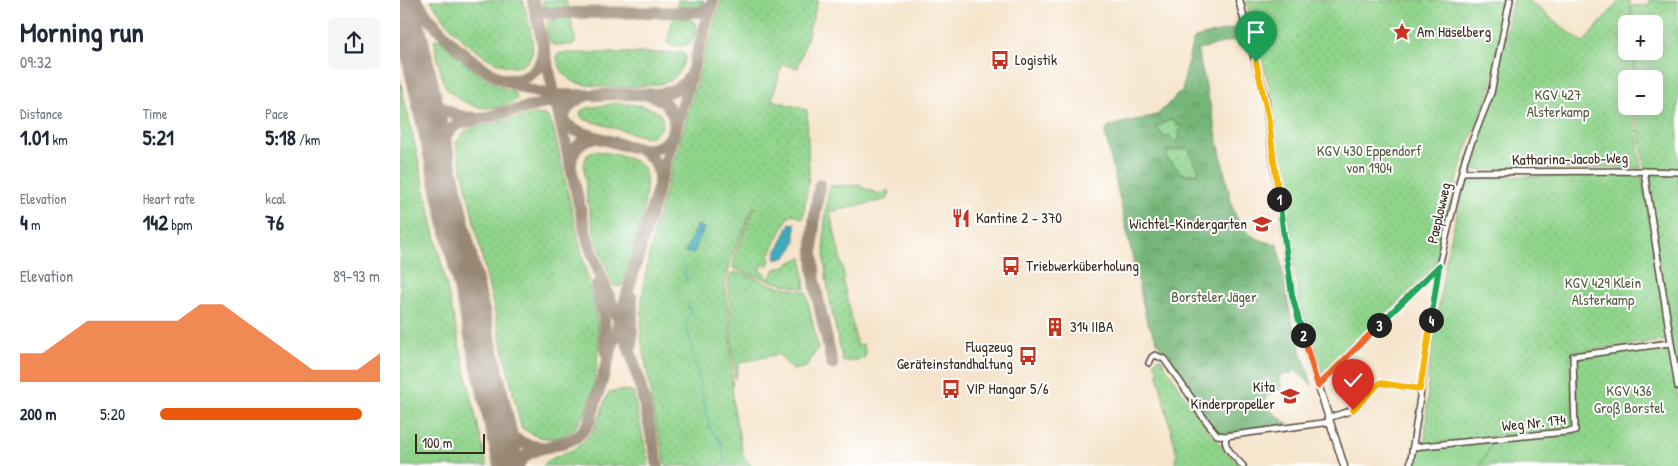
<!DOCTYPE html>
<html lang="en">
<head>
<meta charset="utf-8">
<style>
	body { margin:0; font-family:"Patrick Hand",sans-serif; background:#f6f6f7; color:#1f2937; height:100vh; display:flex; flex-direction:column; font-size:19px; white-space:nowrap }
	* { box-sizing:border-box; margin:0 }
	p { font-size:16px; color:#747a83 }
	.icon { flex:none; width:28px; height:28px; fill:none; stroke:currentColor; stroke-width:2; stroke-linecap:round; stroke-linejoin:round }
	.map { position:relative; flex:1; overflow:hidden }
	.panel { display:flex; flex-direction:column; background:#fff; width:400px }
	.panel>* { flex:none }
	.buttons { position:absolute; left:1218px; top:15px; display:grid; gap:10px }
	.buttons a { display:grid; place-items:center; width:45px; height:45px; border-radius:8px; background:#fff; box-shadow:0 2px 12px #0003; font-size:25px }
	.scale { position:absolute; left:15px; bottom:12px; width:70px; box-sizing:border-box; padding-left:5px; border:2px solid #3b2a1e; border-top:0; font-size:14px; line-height:18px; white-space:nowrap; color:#3b2a1e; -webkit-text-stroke:4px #fff; paint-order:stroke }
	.pin { position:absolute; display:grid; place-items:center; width:42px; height:42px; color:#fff; margin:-51px -21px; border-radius:50% 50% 50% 0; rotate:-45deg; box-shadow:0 0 5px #0007 }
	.pin .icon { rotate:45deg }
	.km { position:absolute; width:25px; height:25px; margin:-12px; border-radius:50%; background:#222; color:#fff; font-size:14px; line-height:25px; text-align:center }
	.round { display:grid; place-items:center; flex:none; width:52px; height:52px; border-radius:8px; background:#f6f6f7 }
	.headline { display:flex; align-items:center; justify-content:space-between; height:85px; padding:0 20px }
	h1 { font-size:28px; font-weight:700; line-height:38px }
	.metrics { display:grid; grid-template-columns:repeat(3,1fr); gap:8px; height:85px; padding:5px 20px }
	.metrics div { display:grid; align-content:center }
	.metrics b { font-size:21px; font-weight:700 }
	.metrics small { font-size:14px; font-weight:400 }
	.metrics p { font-size:14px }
	.chart { height:140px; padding:10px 20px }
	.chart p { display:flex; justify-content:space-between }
	.chart svg { width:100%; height:90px; margin-top:5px; fill:#ea580c; opacity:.7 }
	ul { padding:0 20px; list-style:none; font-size:16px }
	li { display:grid; grid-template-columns:80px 60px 1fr; align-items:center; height:38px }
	li i { height:12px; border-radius:6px; background:#ea580c }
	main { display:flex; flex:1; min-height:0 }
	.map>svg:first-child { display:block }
	.grass { fill:url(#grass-dots); stroke:#667f55 }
	.forest { fill:url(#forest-crowns); stroke:#58704b; fill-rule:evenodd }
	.pitch { fill:#90d48c; stroke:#667f55 }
	.water { fill:url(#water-ripples); stroke:#3c6a6e }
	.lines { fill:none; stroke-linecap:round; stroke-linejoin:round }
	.stream { stroke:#3eabbd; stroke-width:1 }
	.taxiway { stroke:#988774; stroke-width:12 }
	.runway { stroke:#988774; stroke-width:31 }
	.minor-casing { stroke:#574638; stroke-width:8 }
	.tertiary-casing { stroke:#574638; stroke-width:9 }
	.minor { stroke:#fff; stroke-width:5 }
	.tertiary { stroke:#fff; stroke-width:6 }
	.split-1-casing { stroke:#fff; stroke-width:10 }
	.split-2-casing { stroke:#fff; stroke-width:10 }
	.split-3-casing { stroke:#fff; stroke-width:10 }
	.split-4-casing { stroke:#fff; stroke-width:10 }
	.split-5-casing { stroke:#fff; stroke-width:10 }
	.split-1 { stroke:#f5b400; stroke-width:6 }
	.split-2 { stroke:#22a559; stroke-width:6 }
	.split-3 { stroke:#f0652b; stroke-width:6 }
	.split-4 { stroke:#22a559; stroke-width:6 }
	.split-5 { stroke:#f5b400; stroke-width:6 }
	.labels { text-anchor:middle; stroke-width:4; stroke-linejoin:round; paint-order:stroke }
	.poi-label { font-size:15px; fill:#3b2a1e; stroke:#fff; text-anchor:start }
	.park-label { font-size:15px; fill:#545d3f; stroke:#fff }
	.street-label { font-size:15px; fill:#3b2a1e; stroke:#fff }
</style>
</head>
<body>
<main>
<section class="panel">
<div class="headline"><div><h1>Morning run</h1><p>09:32</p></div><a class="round"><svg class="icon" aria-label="share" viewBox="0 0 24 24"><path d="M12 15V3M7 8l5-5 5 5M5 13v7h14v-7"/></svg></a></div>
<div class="metrics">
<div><p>Distance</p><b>1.01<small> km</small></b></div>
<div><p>Time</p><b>5:21</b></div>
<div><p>Pace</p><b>5:18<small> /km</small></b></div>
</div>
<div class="metrics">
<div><p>Elevation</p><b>4<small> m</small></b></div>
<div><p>Heart rate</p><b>142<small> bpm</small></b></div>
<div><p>kcal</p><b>76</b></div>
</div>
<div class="chart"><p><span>Elevation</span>89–93 m</p>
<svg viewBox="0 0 160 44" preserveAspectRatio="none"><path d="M0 44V30L10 30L20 22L30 14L40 14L50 14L60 14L70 14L80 6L90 6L100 14L110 22L120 30L130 38L140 38L150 38L160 30V44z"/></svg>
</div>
<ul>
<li><b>200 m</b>5:20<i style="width:92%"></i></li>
</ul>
</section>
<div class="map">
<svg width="1278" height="466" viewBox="0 0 1278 466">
	<defs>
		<pattern id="grass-dots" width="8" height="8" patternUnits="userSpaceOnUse" patternTransform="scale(1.25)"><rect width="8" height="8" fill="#90d48c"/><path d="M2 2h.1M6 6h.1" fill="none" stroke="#7db678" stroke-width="1.8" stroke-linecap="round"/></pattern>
		<pattern id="forest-crowns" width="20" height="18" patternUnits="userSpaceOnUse" patternTransform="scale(1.25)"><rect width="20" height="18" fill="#74b678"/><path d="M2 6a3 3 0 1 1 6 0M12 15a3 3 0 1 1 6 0" fill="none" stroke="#609462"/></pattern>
		<pattern id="water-ripples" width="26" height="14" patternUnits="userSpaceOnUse" patternTransform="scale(1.25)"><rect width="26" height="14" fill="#3eabbd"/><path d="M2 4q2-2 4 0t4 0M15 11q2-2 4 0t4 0" fill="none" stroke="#358b99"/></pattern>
	</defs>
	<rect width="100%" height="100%" fill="#fff"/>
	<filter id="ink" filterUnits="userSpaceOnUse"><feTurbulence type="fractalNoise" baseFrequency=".02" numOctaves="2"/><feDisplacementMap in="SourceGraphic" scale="10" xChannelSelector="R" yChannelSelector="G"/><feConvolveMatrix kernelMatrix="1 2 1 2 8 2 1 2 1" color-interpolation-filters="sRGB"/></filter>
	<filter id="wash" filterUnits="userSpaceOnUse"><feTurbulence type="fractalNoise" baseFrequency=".0096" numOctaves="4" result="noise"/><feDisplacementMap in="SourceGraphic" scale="20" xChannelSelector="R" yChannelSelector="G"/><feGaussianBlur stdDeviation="1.12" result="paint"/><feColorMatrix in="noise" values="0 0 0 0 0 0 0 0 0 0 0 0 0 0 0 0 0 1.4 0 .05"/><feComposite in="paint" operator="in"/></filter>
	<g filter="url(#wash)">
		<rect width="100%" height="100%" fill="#f5e4cb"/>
		<g class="grass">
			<path d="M31,0H123C126,13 135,40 132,53C121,87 73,50 59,36C48,25 39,13 31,0Z"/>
			<polygon points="142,0 166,0 168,8 149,8 144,6"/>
			<polygon points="278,0 304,0 300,7 280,8 277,5"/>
			<path d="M321,0H418L398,68L382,64L372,100L407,110L409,177L403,219L393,214L388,217L369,256L370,261L367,266L363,264L360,271L367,275L368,278L370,279L375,269C385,268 392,260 402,257L405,289L370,281L333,268L335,255L355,207L354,206L333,254L325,284L331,348L333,404L343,455L347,461L352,466H266L250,397H252L241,338L242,299L245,277L255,226Z"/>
			<polygon points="861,0 1108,0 1090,91 1063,158 1036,264 923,378 898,293 872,96 846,1"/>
			<polygon points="1113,0 1128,0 1183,43 1220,0 1230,0 1231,24 1226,24 1226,51 1234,51 1233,79 1226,79 1226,106 1233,106 1241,168 1067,170 1068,159 1093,94"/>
			<polygon points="1248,0 1278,0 1278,387 1235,106 1254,106 1254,79 1234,79 1236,51 1254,51 1254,24 1232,24 1232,6 1250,5"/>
			<path d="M167,17L171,20L176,42L173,45H153C148,40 146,28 148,21Z"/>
			<path d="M276,17L290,19L297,24C295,38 294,46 278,46C273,46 271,46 267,43L272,22Z"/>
			<path d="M34,39L40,40C66,64 82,80 116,94L117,99C99,112 76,110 58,98C53,95 47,90 45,85C39,71 37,54 34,39Z"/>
			<path d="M160,53H283L286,57C282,65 280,75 271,80C256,89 187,89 172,81C164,77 156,63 157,55Z"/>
			<polygon points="0,80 87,466 0,466"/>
			<path d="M218,103C231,105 271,105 261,129L254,136L245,137L183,119L180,115L181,111L188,108Z"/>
			<path d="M135,114L146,115L153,126C162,169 173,212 182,255C188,281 196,306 198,333C199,361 194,419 167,434C151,442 135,438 121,427L56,143L64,132L73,128Z"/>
			<polygon points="772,119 777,125 782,126 782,128 778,132 780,138 774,142 769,137 764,137 756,127"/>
			<polygon points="787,148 790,149 791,156 799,170 798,173 782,174 767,158 766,155 773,150"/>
			<path d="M195,151C205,152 236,158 242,166C257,183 229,262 222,285L219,287L213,285L196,239L187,199L184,163L187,155Z"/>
			<polygon points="1242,175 1268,340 1171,353 1173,429 1025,444 1029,369 1047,254 1066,177"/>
			<path d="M460,185L461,187L479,194L489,190L490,195H487L488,199L430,212L445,279L443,281L457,345L463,344L466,354L464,359L443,362C429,298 416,252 430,186Z"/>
			<polygon points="334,272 345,274 369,284 406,292 418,348 406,367 393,370 378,354 339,363 335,379 328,283 330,275"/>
			<polygon points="1269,345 1278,402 1278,466 1080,466 1093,441 1177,433 1176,358"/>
			<polygon points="758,358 761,359 794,411 815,439 840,466 776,466 775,460 777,455 757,372 759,367 756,367 754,363"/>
			<path d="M229,390L233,392L249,466H143C152,455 165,455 177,447C187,440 196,429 200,416C203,409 204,401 208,394L210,392Z"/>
		</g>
		<path class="forest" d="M839,27L842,38L797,50L805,81L832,206C842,234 851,238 878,245L891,318L912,385L898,373L891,370V374L880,375L879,377L882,389L866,397L862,404L887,423V426L818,435L800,411L798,403L757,342V340L747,322L705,133L709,126L757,115L782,90L792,43L795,38ZM772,119L777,125L782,126V128L778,132L780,138L774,142L770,137H764L756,127ZM785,149H789L791,156L799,170L798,173L790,175L782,174L767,158L766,155L770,151Z"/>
		<polygon class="pitch" points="1093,441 1080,466 1013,466 1015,449"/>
		<g class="water">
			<polygon points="390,223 394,224 395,223 395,244 386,257 376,260 375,255"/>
			<polygon points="297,225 304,228 293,254 285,252"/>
		</g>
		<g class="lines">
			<g class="stream">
				<polyline points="284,267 287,284"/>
				<polyline points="288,302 290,313 286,322 310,429 320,441 326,466"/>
			</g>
			<g class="taxiway">
				<path d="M16,0C45,43 89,82 141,93C167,98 197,94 224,94C249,94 274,99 290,76"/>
				<path d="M133,0L185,230C196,270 215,307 228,346C242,385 249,426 258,466"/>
				<polyline points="134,6 139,11 146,13 303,12 311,5"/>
				<path d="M106,79C126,83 142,69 143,50"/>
				<path d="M22,82C32,103 49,117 74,118"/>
				<path d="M160,116L167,124L174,130C191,135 238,152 252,149C285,141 279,103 250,95"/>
				<path d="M162,125C164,110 171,101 185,96"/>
				<path d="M239,149C252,156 260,165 259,180"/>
				<path d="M39,159C39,144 45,132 58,124L163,99"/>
				<path d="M171,164C172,149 182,137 198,138"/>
				<path d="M420,185C413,217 411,249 415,281C419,309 427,336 432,364"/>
				<polyline points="197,285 204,318 206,352"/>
				<polyline points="232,298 232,345"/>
				<path d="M98,417C107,435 122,447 142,447"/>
				<path d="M117,466C135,436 172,456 190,421L313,0"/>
			</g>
			<polyline class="runway" points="4,0 109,466"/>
		</g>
	</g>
	<g filter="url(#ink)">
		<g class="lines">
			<g class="minor-casing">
				<g id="minor">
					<polyline points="1244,171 1278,387"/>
					<polyline points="1062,172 1243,171 1278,172"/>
					<polyline points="749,363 752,357 755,355 764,359 795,403 797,409 817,435 826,436 930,422"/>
					<polyline points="918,385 1038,266"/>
					<polyline points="928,418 953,410 980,383 1020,389"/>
					<path d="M826,436C822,447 836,458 843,466"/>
					<polyline points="1013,447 1175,431 1173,356 1270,343"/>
					<polyline points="1010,466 1039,266 1065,159 1091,93 1110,0"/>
				</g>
			</g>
			<g class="tertiary-casing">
				<polyline id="tertiary" points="839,0 865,97 892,295 911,362 944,466"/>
			</g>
			<use href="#minor" class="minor"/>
			<use href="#tertiary" class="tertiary"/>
		</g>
	</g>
	<g class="lines" filter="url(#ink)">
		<g class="split-1-casing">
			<polyline id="split-1" points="856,62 868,116 879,199"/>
		</g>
		<g class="split-2-casing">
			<polyline id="split-2" points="879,199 892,295 903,335"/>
		</g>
		<g class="split-3-casing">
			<polyline id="split-3" points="903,335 918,386 979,325"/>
		</g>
		<g class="split-4-casing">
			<polyline id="split-4" points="979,325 1039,266 1031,320"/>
		</g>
		<g class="split-5-casing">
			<polyline id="split-5" points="953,410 980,383 1020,389 1031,320"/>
		</g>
		<use href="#split-1" class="split-1"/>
		<use href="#split-2" class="split-2"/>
		<use href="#split-3" class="split-3"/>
		<use href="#split-4" class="split-4"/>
		<use href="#split-5" class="split-5"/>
	</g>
	<defs>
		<g id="sight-bare" transform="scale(1.5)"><path d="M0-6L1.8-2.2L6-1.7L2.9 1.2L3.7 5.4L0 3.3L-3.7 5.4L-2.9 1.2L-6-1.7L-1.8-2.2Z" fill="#c8321e" stroke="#fff" stroke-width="2.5" paint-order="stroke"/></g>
		<g id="bus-bare" transform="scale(1.5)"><path d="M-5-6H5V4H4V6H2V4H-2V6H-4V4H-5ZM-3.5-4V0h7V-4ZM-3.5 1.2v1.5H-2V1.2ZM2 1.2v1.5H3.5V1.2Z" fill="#c8321e" stroke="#fff" stroke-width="2.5" paint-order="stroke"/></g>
		<g id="restaurant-bare" transform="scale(1.5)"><path d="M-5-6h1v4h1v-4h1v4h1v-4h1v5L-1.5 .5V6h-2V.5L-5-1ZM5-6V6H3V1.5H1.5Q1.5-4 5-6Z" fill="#c8321e" stroke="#fff" stroke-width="2.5" paint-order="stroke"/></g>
		<g id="school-bare" transform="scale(1.5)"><path d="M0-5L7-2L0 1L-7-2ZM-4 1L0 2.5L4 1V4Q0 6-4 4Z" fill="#c8321e" stroke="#fff" stroke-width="2.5" paint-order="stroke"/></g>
		<g id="building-bare" transform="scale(1.5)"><path d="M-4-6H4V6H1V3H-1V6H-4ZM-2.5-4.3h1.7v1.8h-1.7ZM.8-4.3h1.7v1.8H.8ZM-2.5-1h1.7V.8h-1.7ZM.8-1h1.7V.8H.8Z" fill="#c8321e" stroke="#fff" stroke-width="2.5" paint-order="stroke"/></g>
	</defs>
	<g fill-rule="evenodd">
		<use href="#sight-bare" x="1002" y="32"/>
		<use href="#bus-bare" x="600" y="60"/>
		<use href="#restaurant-bare" x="561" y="218"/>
		<use href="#school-bare" x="862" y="224"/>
		<use href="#bus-bare" x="611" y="266"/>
		<use href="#building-bare" x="655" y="327"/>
		<use href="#bus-bare" x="628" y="356"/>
		<use href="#bus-bare" x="551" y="389"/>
		<use href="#school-bare" x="890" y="396"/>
	</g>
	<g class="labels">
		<g class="poi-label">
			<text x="1017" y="37">Am Häselberg</text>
			<text x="615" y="65">Logistik</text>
			<text x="576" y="223">Kantine 2 - 370</text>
			<text x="847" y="229" text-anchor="end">Wichtel-Kindergarten</text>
			<text x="626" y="271">Triebwerküberholung</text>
			<text x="670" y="332">314 IIBA</text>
			<text x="613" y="352" text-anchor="end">Flugzeug<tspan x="613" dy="17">Geräteinstandhaltung</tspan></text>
			<text x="875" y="392" text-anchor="end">Kita<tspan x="875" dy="17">Kinderpropeller</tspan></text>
			<text x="566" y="394">VIP Hangar 5/6</text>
		</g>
		<g class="park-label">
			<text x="1158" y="100">KGV 427<tspan x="1158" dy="17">Alsterkamp</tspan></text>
			<text x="969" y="156">KGV 430 Eppendorf<tspan x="969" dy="17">von 1904</tspan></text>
			<text x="1203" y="288">KGV 429 Klein<tspan x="1203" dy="17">Alsterkamp</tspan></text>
			<text x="814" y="302">Borsteler Jäger</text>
			<text x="1229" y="396">KGV 436<tspan x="1229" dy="17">Groß Borstel</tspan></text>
		</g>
		<g class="street-label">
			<text transform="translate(1170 159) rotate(-1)" y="5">Katharina-Jacob-Weg</text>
			<text transform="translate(1039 213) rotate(-77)" y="5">Paeplowweg</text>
			<text transform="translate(1134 423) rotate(-6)" y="5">Weg Nr. 174</text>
		</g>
	</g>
</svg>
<div class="buttons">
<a>+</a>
<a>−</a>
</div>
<div class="scale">100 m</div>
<div class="pin" style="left:856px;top:62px;background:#1e9e55"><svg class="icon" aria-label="arrive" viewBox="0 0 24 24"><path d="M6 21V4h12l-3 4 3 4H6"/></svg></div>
<div class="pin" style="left:953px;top:410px;background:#d93025"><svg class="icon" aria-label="check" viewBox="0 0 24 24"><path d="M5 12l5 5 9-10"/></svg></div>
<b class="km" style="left:879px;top:199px">1</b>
<b class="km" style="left:903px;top:335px">2</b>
<b class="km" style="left:979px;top:325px">3</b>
<b class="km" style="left:1031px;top:320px">4</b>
</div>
</main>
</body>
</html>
